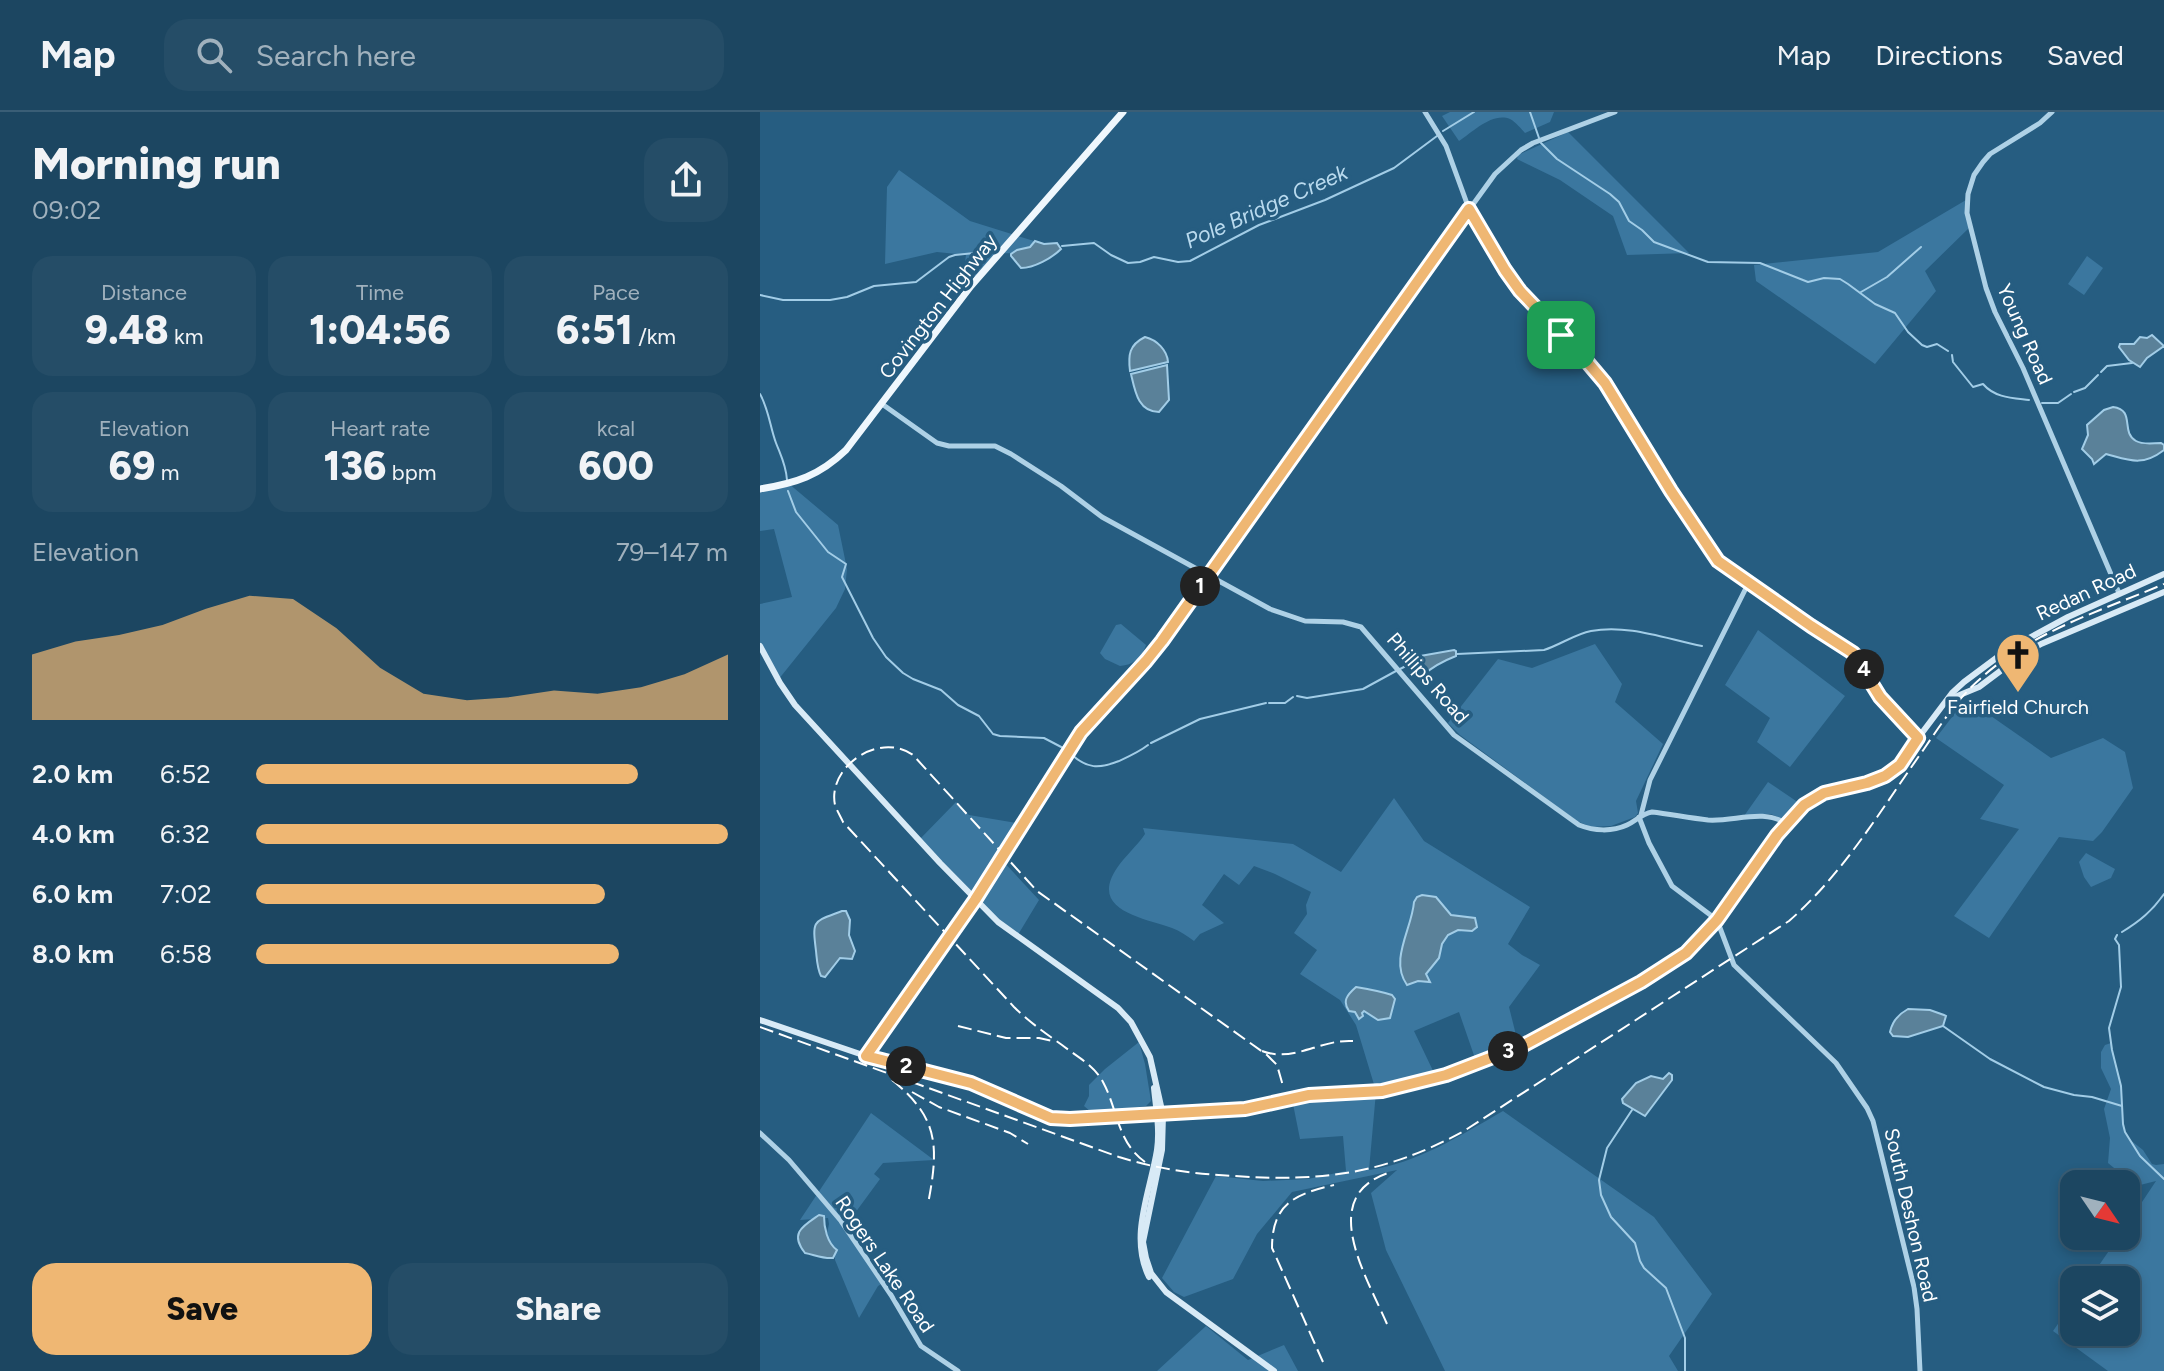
<!DOCTYPE html>
<html lang="en">
<head>
<meta charset="utf-8">
<style>
	body { margin:0; font-family:Figtree,sans-serif; background:#254d67; color:#f1f3f6; height:100vh; display:flex; flex-direction:column; font-size:30px; white-space:nowrap }
	* { box-sizing:border-box; margin:0 }
	p { font-size:26px; color:#a0b1bd }
	.icon { flex:none; width:44px; height:44px; fill:none; stroke:currentColor; stroke-width:2; stroke-linecap:round; stroke-linejoin:round }
	.map { position:relative; flex:1; overflow:hidden }
	.side { display:flex; flex-direction:column; background:#1c4661; width:760px }
	.side>* { flex:none }
	.needle { width:52px; rotate:125deg }
	.buttons { position:absolute; left:1300px; top:1058px; display:grid; gap:16px }
	.buttons a { display:grid; place-items:center; width:80px; height:80px; border-radius:16px; background:#1c4661; box-shadow:0 4px 12px #0003,0 0 0 2px #3a5e76; font-size:40px }
	.pin { position:absolute; display:grid; place-items:center; width:68px; height:68px; color:#fff; margin:-34px; border-radius:16px; box-shadow:0 4px 12px #0006 }
	.km { position:absolute; width:40px; height:40px; margin:-20px; border-radius:50%; background:#222; color:#fff; font-size:22px; line-height:40px; text-align:center }
	.round { display:grid; place-items:center; flex:none; width:84px; height:84px; border-radius:24px; background:#254d67 }
	.summary { display:flex; align-items:center; justify-content:space-between; height:136px; padding:0 32px }
	h1 { font-size:44px; font-weight:800; line-height:60px }
	.figures { display:grid; grid-template-columns:repeat(3,1fr); gap:12px; height:136px; padding:8px 32px }
	.figures div { display:grid; align-content:center; border-radius:20px; background:#254d67; text-align:center }
	.figures b { font-size:40px; font-weight:800 }
	.figures small { font-size:22px; font-weight:400 }
	.figures p { font-size:22px }
	.chart { height:224px; padding:16px 32px }
	.chart p { display:flex; justify-content:space-between }
	.chart svg { width:100%; height:144px; margin-top:8px; fill:#efb773; opacity:.7 }
	.primary-button { display:flex; gap:16px; margin-top:auto; padding:16px 32px }
	.primary-button a { flex:1; height:92px; border-radius:24px; background:#efb773; color:#111; font-size:32px; font-weight:800; line-height:92px; text-align:center }
	.primary-button a+a { background:#254d67; color:#f1f3f6 }
	ul { padding:0 32px; list-style:none; font-size:26px }
	li { display:grid; grid-template-columns:128px 96px 1fr; align-items:center; height:60px }
	li i { height:20px; border-radius:10px; background:#efb773 }
	header { display:flex; align-items:center; gap:48px; box-sizing:border-box; height:112px; padding:0 40px; background:#1c4661; border-bottom:2px solid #3a5e76 }
	header strong { font-size:38px }
	nav { display:flex; gap:44px; margin-inline-start:auto; font-size:28px }
	.search { width:560px; height:72px; background:#254d67; display:flex; align-items:center; gap:20px; box-sizing:border-box; padding:0 28px; border-radius:24px; color:#a0b1bd; font-size:30px }
	main { display:flex; flex:1; min-height:0 }
	.map>svg:first-child { display:block }
	.green { fill:#3b779f }
	.water { fill:#5a8199; stroke:#a2cde7; stroke-width:2 }
	.lines { fill:none; stroke-linecap:round; stroke-linejoin:round }
	.stream { stroke:#a2cde7; stroke-width:2 }
	.tertiary { stroke:#aed1e6; stroke-width:5 }
	.secondary { stroke:#d8eaf6; stroke-width:6 }
	.primary { stroke:#eff7fd; stroke-width:7 }
	.rail { stroke:#fff; stroke-width:2; stroke-dasharray:14 6; stroke-linecap:butt }
	.route-casing { stroke:#fff; stroke-width:16 }
	.route { stroke:#efb773; stroke-width:10 }
	.labels { text-anchor:middle; stroke-width:7; stroke-linejoin:round; paint-order:stroke }
	.street-label { font-size:20px; fill:#fff; stroke:#265d81 }
	.poi-label { font-size:20px; fill:#fff; stroke:#265d81 }
	.water-label { font-size:22px; font-style:italic; fill:#b9daee; stroke:#265d81 }
</style>
</head>
<body>
<header>
<strong>Map</strong>
<div class="search"><svg class="icon" aria-label="search" viewBox="0 0 24 24"><circle cx="10" cy="10" r="6"/><path d="M15 15l6 6"/></svg>Search here</div>
<nav><a>Map</a><a>Directions</a><a>Saved</a></nav>
</header>
<main>
<section class="side">
<div class="summary"><div><h1>Morning run</h1><p>09:02</p></div><a class="round"><svg class="icon" aria-label="share" viewBox="0 0 24 24"><path d="M12 15V3M7 8l5-5 5 5M5 13v7h14v-7"/></svg></a></div>
<div class="figures">
<div><p>Distance</p><b>9.48<small> km</small></b></div>
<div><p>Time</p><b>1:04:56</b></div>
<div><p>Pace</p><b>6:51<small> /km</small></b></div>
</div>
<div class="figures">
<div><p>Elevation</p><b>69<small> m</small></b></div>
<div><p>Heart rate</p><b>136<small> bpm</small></b></div>
<div><p>kcal</p><b>600</b></div>
</div>
<div class="chart"><p><span>Elevation</span>79–147 m</p>
<svg viewBox="0 0 160 44" preserveAspectRatio="none"><path d="M0 44V24L10 20L20 18L30 15L40 10L50 6L60 7L70 16L80 28L90 36L100 38L110 37L120 35L130 36L140 34L150 30L160 24V44z"/></svg>
</div>
<ul>
<li><b>2.0 km</b>6:52<i style="width:81%"></i></li>
<li><b>4.0 km</b>6:32<i style="width:100%"></i></li>
<li><b>6.0 km</b>7:02<i style="width:74%"></i></li>
<li><b>8.0 km</b>6:58<i style="width:77%"></i></li>
</ul>
<div class="primary-button"><a>Save</a><a>Share</a></div>
</section>
<div class="map">
<svg width="1404" height="1259" viewBox="0 0 1404 1259">
	<rect width="100%" height="100%" fill="#265d81"/>
	<g class="green">
		<path d="M690,0H794L790,10L765,21C761,17 756,10 750,7C732,0 713,20 699,29L682,4Z"/>
		<polygon points="808,20 929,141 867,143 853,104 800,68 757,47 758,43"/>
		<path d="M139,58L210,109L274,129C266,140 253,142 240,141L210,173L203,165L206,143L177,140L125,152L127,75Z"/>
		<polygon points="1206,88 1211,114 1165,159 1176,179 1115,252 996,169 994,153 1118,140"/>
		<polygon points="1327,144 1343,156 1324,183 1308,172"/>
		<polygon points="28,371 78,413 87,457 85,477 76,496 18,568 0,533 0,492 32,485 14,417 0,419 0,377"/>
		<path d="M361,512L386,533C382,546 373,553 360,554L345,547L340,541L356,513Z"/>
		<polygon points="998,518 1085,584 1030,655 997,630 1010,606 965,573"/>
		<polygon points="835,532 862,572 855,590 903,632 876,689 878,701 875,705 851,714 831,715 817,709 700,623 688,611 738,547 772,556"/>
		<polygon points="1208,588 1291,646 1343,626 1365,640 1373,676 1342,720 1333,729 1299,725 1229,826 1194,804 1259,717 1220,707 1244,673 1176,626 1195,601"/>
		<polygon points="1008,670 1042,693 1027,709 1011,702 984,704"/>
		<path d="M634,686L664,729L770,795L748,832L762,843L780,853L749,895L759,935L717,952L699,900L654,919L676,965L616,980L609,1058C658,1051 701,1023 743,999L894,1105L952,1182L909,1244L918,1259H685L626,1138L611,1081L637,1058L532,1080L497,1122L473,1167L424,1185L414,1180L402,1166L456,1064L503,1069L548,1067L586,1059L583,1024L540,1027L532,987L616,979L596,913L580,888L540,862L557,838L534,821L547,802L546,793L551,780L515,762L494,754L479,773L464,762L442,793L464,811L440,822L434,829C427,824 420,819 412,816C385,806 328,799 357,756C365,744 377,734 385,722L383,716L533,732L581,760Z"/>
		<polygon points="196,690 209,703 262,712 241,747 279,788 256,826 159,728"/>
		<polygon points="1326,741 1355,757 1351,766 1331,775 1324,765 1319,750"/>
		<polygon points="379,930 385,952 391,989 386,994 379,995 331,1000 324,994 329,984 329,973 345,957"/>
		<polygon points="1351,931 1361,974 1363,1012 1365,1020 1369,1027 1383,1038 1392,1052 1396,1053 1404,1052 1404,1259 1348,1259 1293,1219 1314,1189 1314,1220 1366,1220 1366,1168 1329,1168 1359,1124 1366,1124 1366,1114 1396,1069 1376,1074 1348,1051 1350,1026 1344,997 1351,977 1341,956 1341,940 1345,933"/>
		<polygon points="111,1001 174,1048 123,1051 114,1062 120,1067 84,1116 123,1171 118,1174 99,1206 75,1148 75,1139 69,1131 67,1121 69,1112 68,1106 40,1108"/>
		<polygon points="446,1214 488,1248 524,1233 538,1259 397,1259"/>
	</g>
	<g class="water">
		<path d="M275,129L284,132L297,131L301,137C292,146 274,156 261,156L251,144V142L257,138L270,135Z"/>
		<polygon points="1392,223 1404,234 1387,246 1380,255 1369,248 1359,235 1360,232 1374,232 1380,225 1387,226"/>
		<path d="M385,225C397,228 407,238 408,250L370,259C368,243 369,233 385,225Z"/>
		<path d="M407,253L409,288L399,300C378,300 375,279 371,262Z"/>
		<path d="M1353,295C1376,298 1360,320 1376,329C1383,333 1393,331 1401,331L1404,333V338C1382,355 1369,348 1346,342L1334,352L1332,347L1322,337L1328,323L1327,313L1344,298Z"/>
		<path d="M694,538L696,539V544C683,549 672,555 662,564L657,562L645,550L649,546Z"/>
		<path d="M662,783L676,785L691,803L715,806L717,815L712,819L698,818L688,823L682,832L679,846L666,862L670,870L658,869L647,873C629,848 652,817 654,790L657,785Z"/>
		<path d="M82,799H86L90,808L89,823L95,839L92,847L80,846L65,865L61,864C57,856 57,848 56,839C52,807 53,810 82,799Z"/>
		<path d="M596,875C608,877 620,879 632,883L635,887L630,906L618,908L604,899L602,901L603,904L599,907L595,900L589,899C582,889 587,883 596,875Z"/>
		<path d="M1148,897L1170,898L1184,903L1186,904L1183,914L1148,925L1133,924L1130,920C1132,910 1139,902 1148,897Z"/>
		<polygon points="909,961 912,963 912,968 885,1004 863,991 862,987 876,971 891,964 903,967"/>
		<path d="M59,1103L64,1104C64,1115 67,1131 77,1138L73,1146C63,1147 55,1143 45,1141C29,1121 43,1114 59,1103Z"/>
	</g>
	<g class="lines">
		<g class="stream">
			<polyline points="770,0 779,26"/>
			<polyline points="683,19 714,0"/>
			<polyline points="781,31 797,47 850,82 859,90 869,109 882,118 894,130 948,150 1000,151 1048,170 1064,166 1080,167 1088,172 1115,192 1135,201 1148,220 1162,233 1167,235 1177,232 1188,239"/>
			<polyline points="302,134 334,131 351,143 368,151 380,150 394,145 418,150 430,149 499,113 565,88 634,56 677,24"/>
			<polyline points="1101,180 1127,165 1161,135"/>
			<polyline points="0,183 23,188 70,188 87,185 114,174 156,170 189,145 195,143 234,139"/>
			<polyline points="1403,235 1404,235"/>
			<path d="M1192,243L1193,250L1213,275L1223,272C1235,286 1253,286 1269,288"/>
			<polyline points="1341,260 1347,254 1372,251"/>
			<polyline points="1314,280 1325,276 1338,263"/>
			<path d="M0,282C9,298 10,315 16,331C21,344 26,353 27,368"/>
			<polyline points="1282,291 1298,291 1311,282"/>
			<polyline points="28,379 36,400 68,440 86,452 82,465 113,526 126,545 143,561 153,567 181,578 198,593 219,604 233,622 240,624 284,626 305,637"/>
			<path d="M697,542L784,538C800,533 815,522 831,519C868,512 906,527 942,534"/>
			<polyline points="640,557 648,553"/>
			<polyline points="537,584 547,586 603,577 636,559"/>
			<polyline points="509,591 525,591 533,585"/>
			<polyline points="391,631 440,607 506,591"/>
			<path d="M311,642C327,657 339,657 359,649C370,644 379,640 388,633"/>
			<path d="M1362,820C1380,809 1392,799 1404,782"/>
			<polyline points="1357,823 1355,827 1359,833 1361,875 1349,916 1352,938 1361,974 1363,1012 1365,1020 1380,1044 1404,1067"/>
			<polyline points="1183,914 1230,947 1284,975 1314,983 1332,985 1362,994"/>
			<polyline points="872,998 847,1036 839,1068 841,1083 851,1105 875,1131 880,1149 884,1156 906,1176 925,1226 925,1259"/>
		</g>
		<g class="tertiary">
			<polyline points="665,0 686,34 709,97 745,158 760,179 823,245 845,271 911,380 958,449 1051,514 1093,541 1100,548 1107,564 1120,585 1158,626"/>
			<polyline points="1292,0 1280,11 1230,42 1223,50 1214,63 1208,82 1207,101 1226,176 1235,200 1263,256 1359,481"/>
			<path d="M122,292L177,331L189,334H235L251,342L301,374L342,405L510,497L545,509L583,510L601,515L694,623L819,713C834,719 852,720 867,713C876,709 881,702 892,700C910,702 929,706 948,708C974,710 1004,696 1027,712"/>
			<polyline points="881,703 890,668 987,474 988,468"/>
			<polyline points="879,705 889,731 912,774 957,808 974,853 1076,951 1107,996 1113,1009 1154,1175 1157,1197 1160,1259"/>
			<polyline points="106,944 215,788 321,620 386,549 402,529 546,323 735,62 761,38 773,31 855,0"/>
			<polyline points="0,1021 29,1048 81,1109 131,1183 161,1234 198,1259"/>
		</g>
		<g class="secondary">
			<polyline points="0,534 20,571 35,593 180,751 238,810 358,896 371,910 390,945 403,1003 402,1038 383,1130 386,1146 391,1161 406,1180 514,1259"/>
			<polyline points="1190,587 1219,575 1259,545 1281,532 1404,480"/>
			<polyline points="0,908 106,944 211,971 291,1006 310,1007 485,997 549,983 622,979 686,963 764,933 881,870 926,841 957,808 1017,723 1044,693 1064,681 1118,667 1134,658 1192,581 1204,570 1247,538 1308,505 1404,462"/>
			<path d="M389,1165C369,1124 390,1081 397,1038C400,1017 396,997 394,976"/>
		</g>
		<path class="primary" d="M0,377C36,371 59,364 86,338L211,174L363,0"/>
		<g class="rail">
			<polyline points="198,914 246,926 279,926 293,929"/>
			<path d="M0,915L359,1045C397,1057 434,1062 474,1064C562,1070 625,1062 704,1019L1029,809C1084,761 1122,696 1164,637C1181,612 1198,586 1221,566C1273,519 1341,499 1404,472"/>
			<path d="M502,939C534,951 560,927 593,929"/>
			<path d="M132,968C179,1006 179,1034 168,1092"/>
			<polyline points="152,980 179,995 250,1021 268,1032"/>
			<path d="M385,1050C357,1030 358,998 343,970C334,953 316,944 302,933C285,921 268,909 254,895L83,710C81,705 77,699 75,693C67,655 119,619 153,643L277,779L507,943L517,953L523,974"/>
			<path d="M627,1212C607,1165 555,1083 631,1060"/>
			<path d="M563,1250L512,1136C512,1091 536,1082 574,1073"/>
		</g>
	</g>
	<g class="lines">
		<g class="route-casing">
			<polygon id="route" points="709,97 745,158 760,179 823,245 845,271 911,379 958,449 1051,514 1093,541 1100,548 1107,564 1120,585 1158,626 1140,653 1125,664 1107,671 1064,681 1044,693 1017,723 957,808 926,841 881,870 764,933 686,963 622,979 549,983 485,997 310,1007 291,1006 211,971 106,944 215,788 321,620 386,549 402,529"/>
		</g>
		<use href="#route" class="route"/>
	</g>
	<defs>
		<g id="church-pin" transform="scale(2.3)"><path d="M0 17L-7.5 6A9.5 9.5 0 1 1 7.5 6Z" fill="#efb773" stroke="#265d81"/><path d="M-1.2-6h2.4v3.5h3.3v2.4h-3.3V6h-2.4V-.1h-3.3v-2.4h3.3Z" fill="#111"/></g>
	</defs>
	<g fill-rule="evenodd">
		<use href="#church-pin" x="1258" y="543"/>
	</g>
	<g class="labels">
		<g class="street-label">
			<text transform="translate(178 194) rotate(-52)" y="7">Covington Highway</text>
			<text transform="translate(1265 222) rotate(66)" y="7">Young Road</text>
			<text transform="translate(1326 480) rotate(-25)" y="7">Redan Road</text>
			<text transform="translate(668 566) rotate(49)" y="7">Phillips Road</text>
			<text transform="translate(1151 1103) rotate(77)" y="7">South Deshon Road</text>
			<text transform="translate(125 1152) rotate(56)" y="7">Rogers Lake Road</text>
		</g>
		<g class="poi-label">
			<text x="1258" y="602">Fairfield Church</text>
		</g>
		<g class="water-label">
			<text transform="translate(506 94) rotate(-24)" y="8">Pole Bridge Creek</text>
		</g>
	</g>
</svg>
<div class="buttons">
<a><svg class="needle" viewBox="-14 -14 28 28"><path d="M0-13l5 13h-10z" fill="#e53935"/><path d="M0 13l5-13h-10z" fill="#a0b1bd"/></svg></a>
<a><svg class="icon" aria-label="layers" viewBox="0 0 24 24"><path d="M12 4l9 5-9 5-9-5zM3 14l9 5 9-5"/></svg></a>
</div>
<div class="pin" style="left:801px;top:223px;background:#1e9e55"><svg class="icon" aria-label="arrive" viewBox="0 0 24 24"><path d="M6 21V4h12l-3 4 3 4H6"/></svg></div>
<b class="km" style="left:440px;top:474px">1</b>
<b class="km" style="left:146px;top:954px">2</b>
<b class="km" style="left:748px;top:939px">3</b>
<b class="km" style="left:1104px;top:557px">4</b>
</div>
</main>
</body>
</html>
